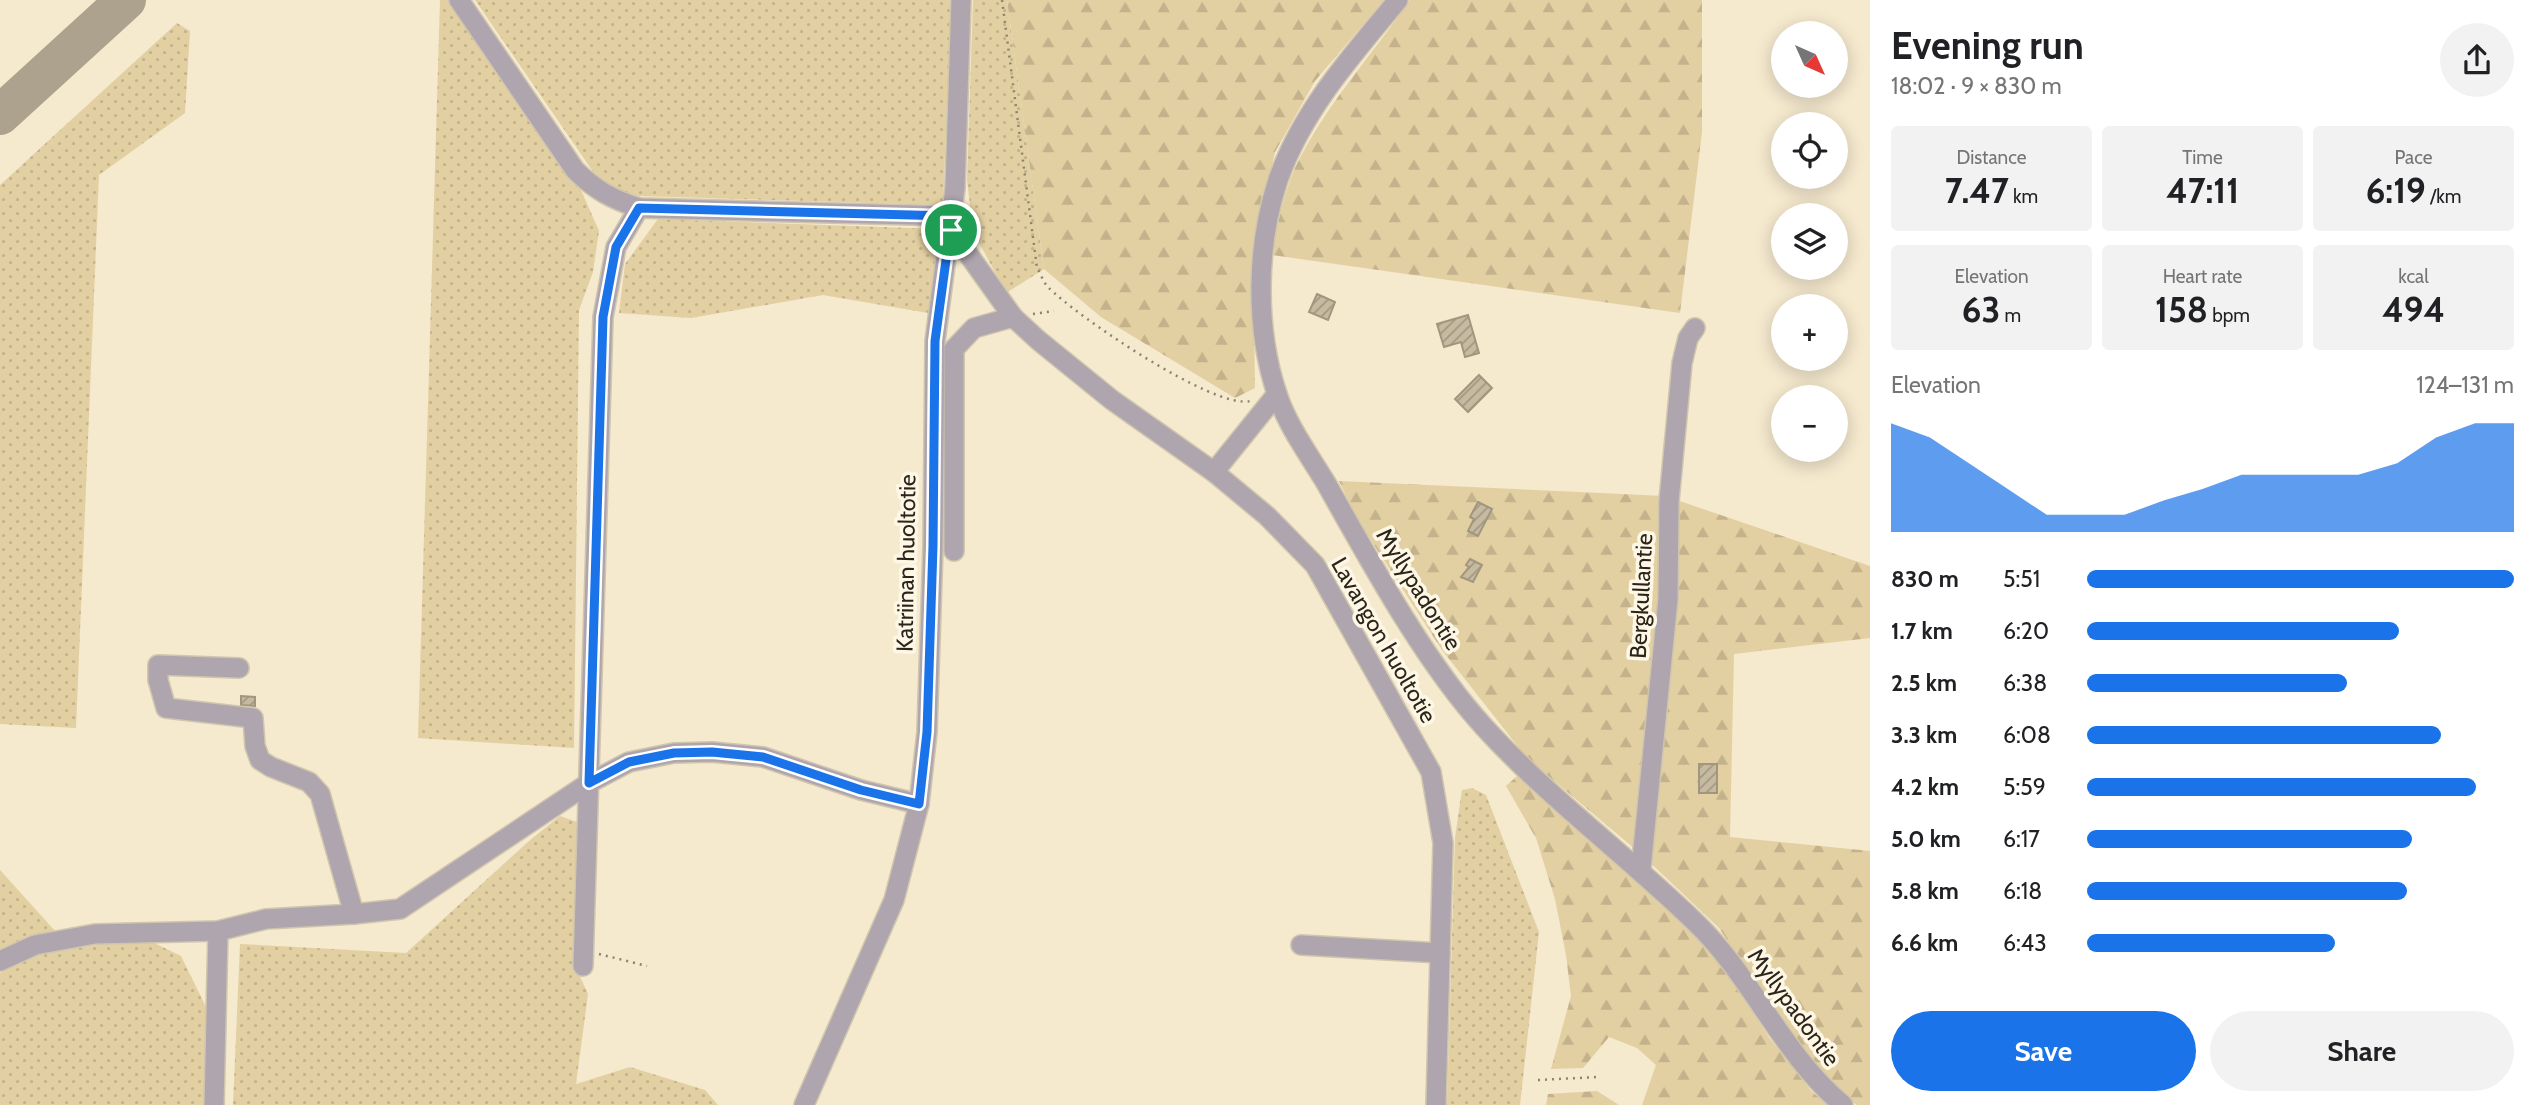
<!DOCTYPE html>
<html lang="en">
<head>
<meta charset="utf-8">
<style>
	body { margin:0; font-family:Cabin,sans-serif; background:#f2f2f2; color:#202124; height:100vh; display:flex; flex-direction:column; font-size:26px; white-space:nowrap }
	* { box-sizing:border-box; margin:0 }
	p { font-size:23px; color:#757577 }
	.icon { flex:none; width:38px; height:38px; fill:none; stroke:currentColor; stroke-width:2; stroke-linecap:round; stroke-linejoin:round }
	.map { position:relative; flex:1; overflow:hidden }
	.details { display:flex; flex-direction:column; background:#fff; width:665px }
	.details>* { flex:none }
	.needle { width:46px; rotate:135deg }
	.fabs { position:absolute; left:1771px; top:21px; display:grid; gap:14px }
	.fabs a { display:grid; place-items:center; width:77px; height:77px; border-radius:50%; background:#fff; box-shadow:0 4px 18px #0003; font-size:35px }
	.pin { position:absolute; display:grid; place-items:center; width:60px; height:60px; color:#fff; margin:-30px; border:4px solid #fff; border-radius:50%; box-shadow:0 2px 7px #0007 }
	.round { display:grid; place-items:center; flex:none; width:74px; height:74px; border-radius:37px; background:#f2f2f2 }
	.headline { display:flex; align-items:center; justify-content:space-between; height:119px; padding:0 21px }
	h1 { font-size:38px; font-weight:700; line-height:52px }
	.metrics { display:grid; grid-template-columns:repeat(3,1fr); gap:10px; height:119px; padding:7px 21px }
	.metrics div { display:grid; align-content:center; border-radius:7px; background:#f2f2f2; text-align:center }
	.metrics b { font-size:35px; font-weight:700 }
	.metrics small { font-size:19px; font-weight:400 }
	.metrics p { font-size:19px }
	.chart { height:196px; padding:14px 21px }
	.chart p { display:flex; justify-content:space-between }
	.chart svg { width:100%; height:126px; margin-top:7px; fill:#1a73e8; opacity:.7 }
	.primary-button { display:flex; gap:14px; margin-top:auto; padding:14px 21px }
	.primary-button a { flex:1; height:80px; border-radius:42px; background:#1a73e8; color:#fff; font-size:28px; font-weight:700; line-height:80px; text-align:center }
	.primary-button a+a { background:#f2f2f2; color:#202124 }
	ul { padding:0 21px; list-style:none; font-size:23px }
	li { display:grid; grid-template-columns:112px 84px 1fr; align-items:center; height:52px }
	li i { height:18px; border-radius:9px; background:#1a73e8 }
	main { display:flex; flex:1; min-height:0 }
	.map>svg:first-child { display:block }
	.grass { fill:url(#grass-dots) }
	.forest { fill:url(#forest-firs) }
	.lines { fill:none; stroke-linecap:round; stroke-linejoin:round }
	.taxiway { stroke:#aca28e; stroke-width:40 }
	.building { fill:url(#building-hatch); stroke:#a2977e; stroke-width:2 }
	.minor-casing { stroke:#d0c6ae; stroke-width:22 }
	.path { stroke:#8b8371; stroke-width:2.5; stroke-dasharray:2 5; stroke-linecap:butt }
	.minor { stroke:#aea5ae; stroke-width:19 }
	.route-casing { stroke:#fff; stroke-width:14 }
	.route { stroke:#1a73e8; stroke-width:9 }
	.labels { text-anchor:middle; stroke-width:7; stroke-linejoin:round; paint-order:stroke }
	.street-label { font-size:23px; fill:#2a251b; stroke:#fef7e6 }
</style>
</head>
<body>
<main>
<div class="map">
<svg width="1870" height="1105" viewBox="0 0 1870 1105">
	<defs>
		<pattern id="grass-dots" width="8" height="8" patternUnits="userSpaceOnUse" patternTransform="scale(1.75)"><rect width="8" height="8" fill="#e3d0a2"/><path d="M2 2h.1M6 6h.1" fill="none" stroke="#c3b28b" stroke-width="1.8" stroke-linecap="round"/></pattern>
		<pattern id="forest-firs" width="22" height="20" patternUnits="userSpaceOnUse" patternTransform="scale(1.75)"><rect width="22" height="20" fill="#e3d0a2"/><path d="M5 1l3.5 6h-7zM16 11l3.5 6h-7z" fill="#c3b28b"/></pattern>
		<pattern id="building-hatch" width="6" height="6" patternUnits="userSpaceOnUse" patternTransform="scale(1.75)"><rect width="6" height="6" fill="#c6bba1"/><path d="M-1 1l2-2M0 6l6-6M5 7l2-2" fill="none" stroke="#a19882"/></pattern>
	</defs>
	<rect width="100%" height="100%" fill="#f5e9ce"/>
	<g class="grass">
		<polygon points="440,0 451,0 581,190 599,231 593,272 579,310 574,748 418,738"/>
		<polygon points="475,0 951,0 943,205 639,196 616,191 596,176"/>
		<polygon points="973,0 1007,0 1044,269 1006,293 973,231 967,180"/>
		<polygon points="177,23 190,31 185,113 99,175 76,728 0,724 0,185"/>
		<polygon points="658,219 940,229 928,313 823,295 691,318 619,313 625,264"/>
		<polygon points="1472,788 1486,795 1539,932 1520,1105 1447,1105 1455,837 1462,790"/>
		<polygon points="560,816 577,822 576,968 588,994 576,1084 630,1067 705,1090 718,1105 233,1105 240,944 406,953 529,841"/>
		<polygon points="0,870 56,932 0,951"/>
		<polygon points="144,938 181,956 206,1007 205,1105 0,1105 0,973 35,954"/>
	</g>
	<g class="forest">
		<polygon points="1007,0 1384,0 1315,81 1275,152 1253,249 1255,388 1235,398 1101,317 1044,269"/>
		<path d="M1410,0H1702V132L1680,313L1272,255C1277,226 1283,195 1295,168C1324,107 1372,55 1410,0Z"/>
		<polygon points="1339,481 1665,496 1870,566 1870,638 1734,654 1730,837 1870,851 1870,1105 1857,1105 1839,1093 1791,1035 1719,928 1642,855 1527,758 1442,650 1356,517"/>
		<polygon points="1517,776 1637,877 1712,947 1770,1039 1812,1092 1829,1105 1642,1105 1656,1065 1637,1048 1609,1037 1583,1068 1551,1069 1571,996 1566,955 1555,899 1536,838 1506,786"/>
		<polygon points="1597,1091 1619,1105 1546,1105 1548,1094"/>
	</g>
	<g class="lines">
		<polyline class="taxiway" points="0,115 126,0"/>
	</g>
	<g class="building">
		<polygon points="1317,294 1335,302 1328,320 1309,312"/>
		<polygon points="1468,315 1479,353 1465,357 1461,342 1444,347 1437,324"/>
		<polygon points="1479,375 1492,388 1468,412 1455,399"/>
		<polygon points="1478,502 1492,509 1478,536 1468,531 1474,519 1470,517"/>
		<polygon points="1470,559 1482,565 1473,582 1461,577 1469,567 1466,565"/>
		<polygon points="241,696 255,697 255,706 241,705"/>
		<rect x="1699" y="764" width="18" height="29"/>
	</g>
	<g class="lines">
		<g class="minor-casing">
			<g id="minor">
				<path d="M459,0L575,170C595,190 612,199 639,208L952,216"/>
				<path d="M1398,0C1352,55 1302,111 1278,180C1256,247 1255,327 1277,394C1287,425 1309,455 1326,483C1370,561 1425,663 1485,728C1549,798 1626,855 1694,921C1752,976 1781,1053 1843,1105"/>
				<polyline points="951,230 1013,317 1038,340 1112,400 1214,472 1267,516 1315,565 1431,772 1443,843 1436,1105"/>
				<polyline points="1214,472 1277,394"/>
				<polyline points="954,551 954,349 974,328 1013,317"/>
				<polyline points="1641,869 1668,599 1669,501 1682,363 1688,338 1695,328"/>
				<polyline points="354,914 400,909 589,783 629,762 674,753 712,752 763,757 861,790 919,804"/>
				<polyline points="1301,945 1440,953"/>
				<polyline points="0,961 35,945 95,934 218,931 266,919 354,914 320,794 309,782 271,767 260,760 255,746 253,718 166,708 158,680 158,665 239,668"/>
				<polyline points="583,966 603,317 616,247 639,208"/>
				<polyline points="214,1105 218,931"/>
				<polyline points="804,1105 894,900 919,804 927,732 933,546 935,341 955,188 961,0"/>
			</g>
		</g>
		<g class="path">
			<path d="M1002,0L1037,268C1041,274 1043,282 1048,287C1075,315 1214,410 1250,401"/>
			<polyline points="1033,314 1054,311"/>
			<polyline points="599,954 647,966"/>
			<polyline points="1538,1080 1598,1077"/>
		</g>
		<use href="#minor" class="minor"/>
	</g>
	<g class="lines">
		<g class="route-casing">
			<polygon id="route" points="639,208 952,216 935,341 933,546 927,732 919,804 861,790 763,757 712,752 674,753 629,762 589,783 603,317 616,247"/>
		</g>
		<use href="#route" class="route"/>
	</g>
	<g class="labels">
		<g class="street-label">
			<text transform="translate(906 563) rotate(-89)" y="8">Katriinan huoltotie</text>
			<text transform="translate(1419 589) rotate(58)" y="8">Myllypadontie</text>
			<text transform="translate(1641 596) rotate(-87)" y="8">Bergkullantie</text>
			<text transform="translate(1384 640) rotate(60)" y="8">Lavangon huoltotie</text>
			<text transform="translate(1794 1007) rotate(54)" y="8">Myllypadontie</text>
		</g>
	</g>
</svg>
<div class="fabs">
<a><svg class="needle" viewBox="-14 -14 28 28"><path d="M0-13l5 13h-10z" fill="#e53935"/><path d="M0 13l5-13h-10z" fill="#757577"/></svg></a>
<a><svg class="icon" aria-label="locate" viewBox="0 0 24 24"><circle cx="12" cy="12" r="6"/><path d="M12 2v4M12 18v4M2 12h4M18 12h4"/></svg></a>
<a><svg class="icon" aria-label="layers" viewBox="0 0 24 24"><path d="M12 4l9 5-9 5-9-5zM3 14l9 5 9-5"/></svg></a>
<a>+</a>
<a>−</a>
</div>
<div class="pin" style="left:951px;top:230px;background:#1e9e55"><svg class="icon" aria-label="arrive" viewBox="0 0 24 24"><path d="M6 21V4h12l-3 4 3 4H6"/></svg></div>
</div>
<section class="details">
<div class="headline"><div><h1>Evening run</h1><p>18:02 · 9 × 830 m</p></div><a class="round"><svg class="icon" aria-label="share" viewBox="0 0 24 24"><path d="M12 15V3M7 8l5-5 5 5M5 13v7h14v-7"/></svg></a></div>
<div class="metrics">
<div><p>Distance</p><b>7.47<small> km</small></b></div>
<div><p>Time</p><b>47:11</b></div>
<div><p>Pace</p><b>6:19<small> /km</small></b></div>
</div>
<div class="metrics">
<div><p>Elevation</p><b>63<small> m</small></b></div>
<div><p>Heart rate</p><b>158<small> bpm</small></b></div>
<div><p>kcal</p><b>494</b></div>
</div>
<div class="chart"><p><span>Elevation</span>124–131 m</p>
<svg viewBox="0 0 160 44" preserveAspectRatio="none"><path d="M0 44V6L10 11L20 20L30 29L40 38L50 38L60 38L70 33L80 29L90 24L100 24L110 24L120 24L130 20L140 11L150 6L160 6V44z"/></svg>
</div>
<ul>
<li><b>830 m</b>5:51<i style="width:100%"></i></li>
<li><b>1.7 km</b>6:20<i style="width:73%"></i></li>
<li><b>2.5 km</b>6:38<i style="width:61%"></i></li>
<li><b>3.3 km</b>6:08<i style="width:83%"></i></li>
<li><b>4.2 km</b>5:59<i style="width:91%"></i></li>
<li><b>5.0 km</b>6:17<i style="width:76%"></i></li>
<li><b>5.8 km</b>6:18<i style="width:75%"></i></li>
<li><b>6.6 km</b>6:43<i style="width:58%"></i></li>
</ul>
<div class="primary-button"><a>Save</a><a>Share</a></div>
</section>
</main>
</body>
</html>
